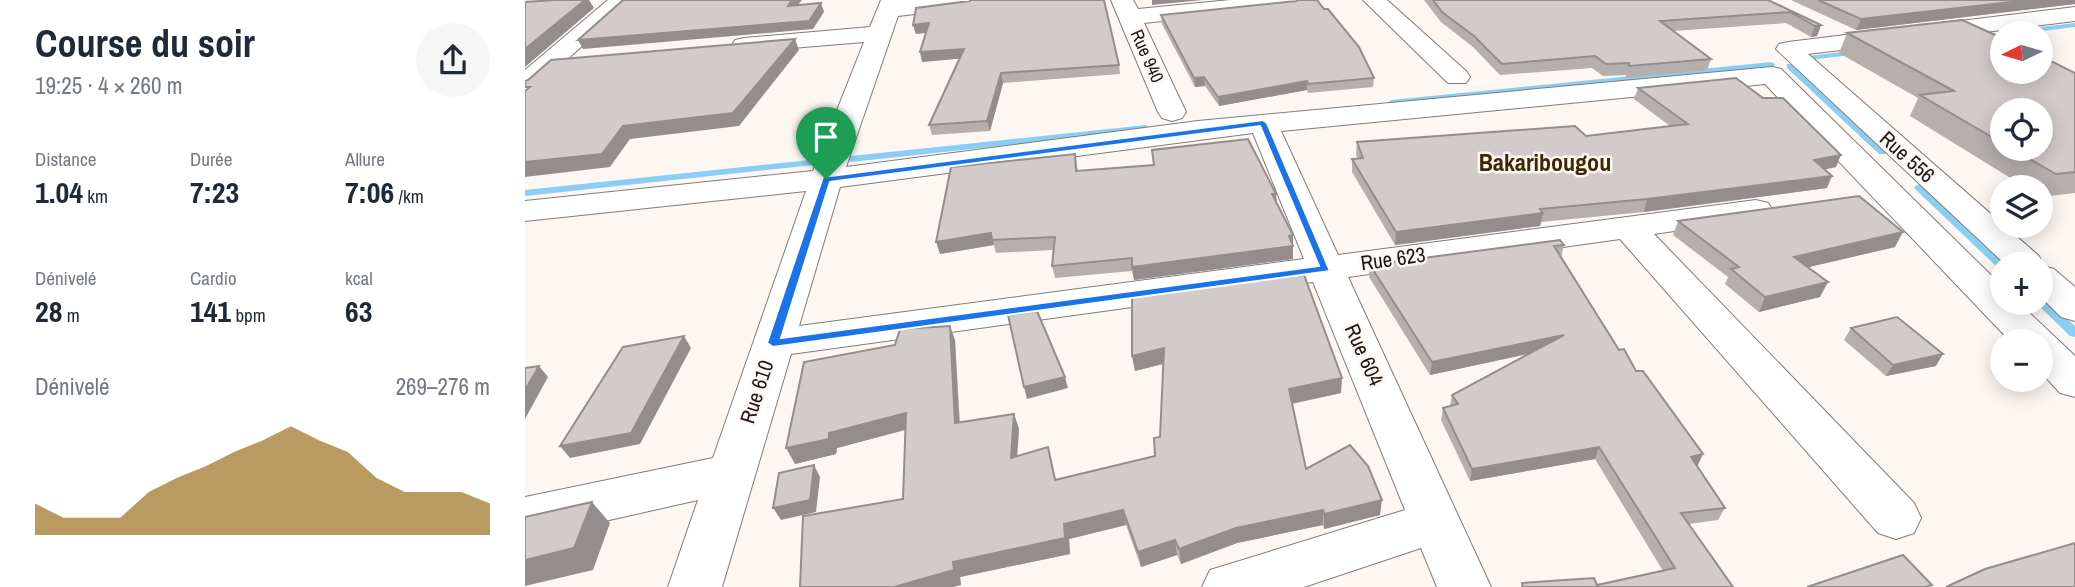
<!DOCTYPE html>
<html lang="fr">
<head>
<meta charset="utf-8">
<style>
	body { margin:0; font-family:"Archivo Narrow",sans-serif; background:#f6f6f7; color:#1f2937; height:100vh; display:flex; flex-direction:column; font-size:26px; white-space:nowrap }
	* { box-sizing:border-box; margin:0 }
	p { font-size:23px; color:#747a83 }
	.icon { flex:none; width:38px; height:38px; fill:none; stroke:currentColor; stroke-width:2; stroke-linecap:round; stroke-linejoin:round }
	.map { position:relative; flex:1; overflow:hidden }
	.drawer { display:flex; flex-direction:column; background:#fff; width:525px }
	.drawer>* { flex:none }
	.needle { width:46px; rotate:265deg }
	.tools { position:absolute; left:1465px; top:21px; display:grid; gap:14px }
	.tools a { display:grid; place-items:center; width:63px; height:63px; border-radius:50%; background:#fff; box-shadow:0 4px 18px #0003; font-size:35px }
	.pin { position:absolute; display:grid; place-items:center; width:60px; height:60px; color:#fff; margin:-72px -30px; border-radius:50% 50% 50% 0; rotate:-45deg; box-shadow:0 0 7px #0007 }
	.pin .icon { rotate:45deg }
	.round { display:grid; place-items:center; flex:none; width:74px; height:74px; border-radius:37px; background:#f6f6f7 }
	.head { display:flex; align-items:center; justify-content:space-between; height:119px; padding:0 35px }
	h1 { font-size:38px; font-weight:700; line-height:52px }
	.figures { display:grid; grid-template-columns:repeat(3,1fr); gap:10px; height:119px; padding:7px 35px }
	.figures div { display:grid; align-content:center }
	.figures b { font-size:30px; font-weight:700 }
	.figures small { font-size:19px; font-weight:400 }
	.figures p { font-size:19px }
	.chart { height:196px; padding:14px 35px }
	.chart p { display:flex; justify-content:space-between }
	.chart svg { width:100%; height:126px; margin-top:7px; fill:#9c701f; opacity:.7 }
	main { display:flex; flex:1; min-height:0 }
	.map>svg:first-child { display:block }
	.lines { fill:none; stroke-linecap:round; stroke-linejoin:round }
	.stream { fill:#8acef4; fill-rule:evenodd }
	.minor-casing { stroke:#817c79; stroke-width:2 }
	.minor { fill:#fff; fill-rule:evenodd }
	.wall { fill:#b5afad; fill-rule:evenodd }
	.shaded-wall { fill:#938e8d }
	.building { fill:#d2cbc9; stroke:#938e8d; stroke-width:2 }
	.route { fill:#1a73e8; stroke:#fff; stroke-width:2; fill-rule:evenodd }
	.labels { text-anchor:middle; stroke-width:5; stroke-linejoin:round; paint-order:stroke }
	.far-street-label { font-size:18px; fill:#1a1716; stroke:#fdf7f3 }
	.street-label { font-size:21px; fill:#1a1716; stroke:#fdf7f3 }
	.quarter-label { font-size:24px; font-weight:bold; fill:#3d2902; stroke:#fdf7f3 }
</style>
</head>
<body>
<main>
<section class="drawer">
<div class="head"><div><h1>Course du soir</h1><p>19:25 · 4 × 260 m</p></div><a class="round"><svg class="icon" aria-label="share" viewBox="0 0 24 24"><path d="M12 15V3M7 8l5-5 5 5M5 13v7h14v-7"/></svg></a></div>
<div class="figures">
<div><p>Distance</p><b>1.04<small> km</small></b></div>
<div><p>Durée</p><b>7:23</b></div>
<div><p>Allure</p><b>7:06<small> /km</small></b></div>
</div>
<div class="figures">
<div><p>Dénivelé</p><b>28<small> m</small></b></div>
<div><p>Cardio</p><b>141<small> bpm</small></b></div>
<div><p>kcal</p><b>63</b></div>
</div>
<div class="chart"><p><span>Dénivelé</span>269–276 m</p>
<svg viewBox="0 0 160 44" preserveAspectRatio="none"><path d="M0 44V33L10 38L20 38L30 38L40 29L50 24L60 20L70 15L80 11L90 6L100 11L110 15L120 24L130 29L140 29L150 29L160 33V44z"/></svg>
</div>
</section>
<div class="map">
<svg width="1550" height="587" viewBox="0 0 1550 587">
	<rect width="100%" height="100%" fill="#fdf7f3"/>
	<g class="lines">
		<g class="stream">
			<polygon points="1550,23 1550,27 1501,33 1480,33 1484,31"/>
			<polygon points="1332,50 1335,50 1335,54 1284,60 1280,58 1284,56"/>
			<polygon points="1246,62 1250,64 1249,66 866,106 862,103 866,100"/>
			<polygon points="1262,64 1268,64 1360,150 1360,154 1354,154 1262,68"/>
			<polygon points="621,125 626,128 624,130 326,162 321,159 326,156"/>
			<polygon points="285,160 289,161 289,165 0,196 0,190"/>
			<polygon points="1394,184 1398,185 1482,264 1477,264 1477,269 1473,268 1390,189 1389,187"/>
			<polygon points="1516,297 1520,298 1550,326 1550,337 1545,336 1512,304 1516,303"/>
		</g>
		<g class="minor-casing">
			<g id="minor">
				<polygon points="83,0 107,0 9,90 0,92 0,70"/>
				<path d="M356,0H457L446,7L373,16L321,167L673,121L1247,67L1256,69L1477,286V303H1494L1550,356V397L1535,393L1516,372V341H1485L1240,84L756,131L813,255L1231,200L1243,203L1248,210L1243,217L1129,234L1389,503L1396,518L1389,533L1371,539L1353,533L1095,239L823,277L966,587H912L896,548L779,587H677L685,570L880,510L788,282L266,354L197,587H143L173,500L0,539V497L188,458L281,191L0,221V201L288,171L339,42L219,52L210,50L207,45L210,40L219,38L345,27ZM728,133L779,259L274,326L315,187Z"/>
				<polygon points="586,0 608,0 613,9 705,0 782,0 771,7 619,23 661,112 657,118 647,121 637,118 633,112"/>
				<polygon points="838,0 862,0 941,71 945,77 941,83 923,83"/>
				<polygon points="1550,7 1550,21 1283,54 1514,256 1518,266 1529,269 1550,287 1550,321 1536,317 1516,297 1516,264 1480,264 1251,49 1254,44 1263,42"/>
			</g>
		</g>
		<use href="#minor" class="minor"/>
	</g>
	<g class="wall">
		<polygon points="899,0 1243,0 1296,25 1292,36 1286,37 1261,23 1148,31 1186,59 1182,70 1101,78 1101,75 1078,76 1067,68 975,75 948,47 916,22"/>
		<polygon points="1266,0 1550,0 1550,5 1550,4 1331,30"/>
		<polygon points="771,1 849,78 848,87 783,93 782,90 694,106 680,86 670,87 637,24 636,15"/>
		<polygon points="388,25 594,65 595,74 478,83 465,131 407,135 404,125 435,58 397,62 401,33 391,34"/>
		<path d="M1322,33L1550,73V193L1516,197V187H1500L1385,116L1393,98L1314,53ZM1477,110L1516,149H1477Z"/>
		<polygon points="1113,88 1311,167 1300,169 1302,188 1119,212 1016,222 1015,226 870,245 827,172 827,159 833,159 831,155 832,142 1061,136 1145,126 1109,99"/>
		<polygon points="550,154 553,171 751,194 752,204 768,235 768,259 609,280 607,271 530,278 527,266 528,250 471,253 469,245 415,254"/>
		<polygon points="1153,221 1370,247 1283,267 1295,297 1234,312 1200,284 1203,277 1148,235"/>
		<polygon points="1039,245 1036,257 1094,350 1111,371 1200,508 1193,520 1164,524 1208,587 996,587 997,583 1072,585 1138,571 1070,459 945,481 916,420 918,408 925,406 927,395 1003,354 905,375 844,277 845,265"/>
		<polygon points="1326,328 1411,366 1361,376 1319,340"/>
		<polygon points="430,340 435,423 489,414 494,429 492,456 523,447 531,480 630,456 635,437 638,364 610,371 607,356 816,393 767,404 781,469 855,515 799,529 798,525 712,543 656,564 652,555 616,567 601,525 544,539 545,554 435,577 436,585 428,587 275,587 378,499 380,430 312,448 311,454 270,464"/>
	</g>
	<g class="shaded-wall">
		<polygon points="60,0 64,0 69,8 0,67 0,49"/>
		<polygon points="267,0 277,0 266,14 263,6"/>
		<polygon points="627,0 678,0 627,5"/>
		<polygon points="1504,0 1550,0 1550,4 1331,30 1336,19"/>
		<polygon points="296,3 299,12 288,29 58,49 53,40"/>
		<polygon points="404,23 407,32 391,34 388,25"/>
		<polygon points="1296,25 1292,36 1286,37 1290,26"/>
		<polygon points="270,39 274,50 214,126 105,139 85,167 0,177 0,162"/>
		<polygon points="439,49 442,58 397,62 395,52"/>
		<polygon points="476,73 478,83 465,131 462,121"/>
		<polygon points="679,77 680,86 670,87 669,78"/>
		<polygon points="782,81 782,90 694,106 693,97"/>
		<polygon points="1316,155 1311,167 1284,173 1289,160"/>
		<polygon points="1307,176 1302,188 1119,212 1122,199"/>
		<polygon points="747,194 751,194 752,206"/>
		<polygon points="1018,213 1015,226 870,245 871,232"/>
		<polygon points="1378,232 1370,247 1263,272 1269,257"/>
		<polygon points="466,233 469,245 415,254 411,242"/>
		<polygon points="768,235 768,259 609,280 607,267"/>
		<polygon points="1303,282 1295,297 1234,312 1240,297"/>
		<polygon points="425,326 430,340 435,438 430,423"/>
		<polygon points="1039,335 1035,347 905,375 907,362"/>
		<polygon points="159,336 166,348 115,444 45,458 35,446"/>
		<polygon points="639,348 641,363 610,371 607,356"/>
		<polygon points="1418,354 1411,366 1361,376 1368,365"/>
		<polygon points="14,366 23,377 0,419 0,390"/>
		<polygon points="540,377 543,388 502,399 499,387"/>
		<polygon points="817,378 816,393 765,404 764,389"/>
		<polygon points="381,413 387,428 312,448 311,454 270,464 261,448 304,433"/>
		<polygon points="489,414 494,429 491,473 486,458"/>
		<polygon points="1074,447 1070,459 945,481 947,469"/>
		<polygon points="1178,454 1172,467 1166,457"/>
		<polygon points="289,465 295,477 291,512 256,520 248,508"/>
		<polygon points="857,500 855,515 799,529 799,514"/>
		<polygon points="67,502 85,523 68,570 0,586 0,560"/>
		<polygon points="598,510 601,525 544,539 545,554 435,577 436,585 428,587 369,587 428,562 539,524"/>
		<polygon points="798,510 798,525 712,543 656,564 654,549 711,528"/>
		<polygon points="650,540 652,555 616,567 613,552"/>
	</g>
	<g class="building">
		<polygon points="29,0 60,0 0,49 0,2"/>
		<polygon points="98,0 267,0 263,6 296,3 284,21 53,40"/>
		<polygon points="446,0 579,0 594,65 476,73 462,121 404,125 439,49 395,52 404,23 388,25 391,8 444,1"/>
		<polygon points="773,0 792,0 799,9 803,9 834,47 849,78 783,84 782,81 693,97 679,77 669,78 636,15 771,1"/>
		<polygon points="908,0 1243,0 1296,25 1290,26 1265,12 1135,21 1186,59 1104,66 1104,63 1081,64 1070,56 977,64 949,36 917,12"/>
		<polygon points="1293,0 1504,0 1336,19"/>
		<polygon points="1437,20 1477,38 1477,72 1516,72 1516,56 1550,73 1550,172 1531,174 1487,149 1516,149 1516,110 1477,110 1477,143 1395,95 1429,91 1322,33"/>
		<polygon points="270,39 208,113 98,126 77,154 0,162 0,91 5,87 0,87 0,81 3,80 26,60"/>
		<polygon points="1211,78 1238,98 1258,98 1316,155 1289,160 1307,176 1122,199 1015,209 1018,213 871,232 827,159 838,158 832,142 1050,126 1061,136 1163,124 1113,88"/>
		<polygon points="723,139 751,194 747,194 768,235 764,236 768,246 607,267 607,258 527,266 530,237 467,240 466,233 411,242 426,167 550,154 551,171 629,165 627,150"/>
		<polygon points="1334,196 1378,232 1269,257 1303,282 1240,297 1206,269 1214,267 1153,221"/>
		<polygon points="1035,240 1039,245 1029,246 1094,350 1099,349 1111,371 1118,371 1178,454 1166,457 1200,508 1156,513 1208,587 998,587 997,583 1069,578 1072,585 1150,568 1074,447 947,469 918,408 933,404 927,395 1039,335 907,362 845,265"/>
		<polygon points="778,272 817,378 764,389 781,469 825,445 843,466 857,500 799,514 798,510 711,528 654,549 650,540 613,552 598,510 539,524 540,538 428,562 429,570 369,587 275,587 278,516 378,499 381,413 304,433 304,439 261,448 279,362 370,345 375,329 425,326 430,423 489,414 486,458 523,447 530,480 630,456 629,438 635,437 639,348 607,356 607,295"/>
		<polygon points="512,311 540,377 499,387 483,315"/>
		<polygon points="1372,317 1418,354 1368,365 1326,328"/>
		<polygon points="159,336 106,433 35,446 98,347"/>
		<polygon points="14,366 0,390 0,368"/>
		<polygon points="289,465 285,500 248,508 254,473"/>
		<polygon points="67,502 49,548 0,560 0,517"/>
		<polygon points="1550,543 1550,587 1421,587 1460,569"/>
		<polygon points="1378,555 1407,585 1400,587 1282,587"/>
	</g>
	<path class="route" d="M738,120L742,123L805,271L248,347L242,343L298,177ZM735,126L794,266L256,338L305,182Z"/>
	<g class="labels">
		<g class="far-street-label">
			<text transform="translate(622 56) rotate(66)" y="6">Rue 940</text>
		</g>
		<g class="street-label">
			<text transform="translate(1382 157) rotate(42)" y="7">Rue 556</text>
			<text transform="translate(868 259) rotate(-8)" y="7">Rue 623</text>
			<text transform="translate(839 355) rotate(66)" y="7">Rue 604</text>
			<text transform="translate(232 392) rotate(-72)" y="7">Rue 610</text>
		</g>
		<g class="quarter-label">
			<text x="1020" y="171">Bakaribougou</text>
		</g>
	</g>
</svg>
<div class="tools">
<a><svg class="needle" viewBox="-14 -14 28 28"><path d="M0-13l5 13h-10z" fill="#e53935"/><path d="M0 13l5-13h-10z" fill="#747a83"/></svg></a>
<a><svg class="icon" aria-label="locate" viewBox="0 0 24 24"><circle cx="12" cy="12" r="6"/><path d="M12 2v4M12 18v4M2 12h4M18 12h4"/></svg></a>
<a><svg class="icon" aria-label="layers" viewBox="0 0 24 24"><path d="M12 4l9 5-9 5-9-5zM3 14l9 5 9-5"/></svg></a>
<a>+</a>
<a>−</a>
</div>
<div class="pin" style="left:301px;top:179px;background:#1e9e55"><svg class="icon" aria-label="arrive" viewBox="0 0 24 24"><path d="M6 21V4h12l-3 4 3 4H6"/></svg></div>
</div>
</main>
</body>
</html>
